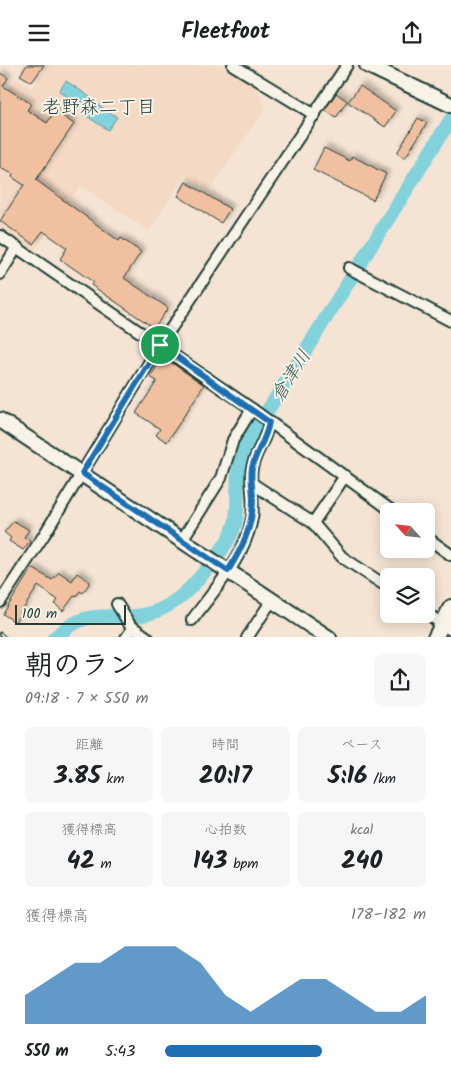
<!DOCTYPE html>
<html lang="ja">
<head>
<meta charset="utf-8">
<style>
	body { margin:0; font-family:Kalam,"Klee One",sans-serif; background:#f6f6f6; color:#202124; height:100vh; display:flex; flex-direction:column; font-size:19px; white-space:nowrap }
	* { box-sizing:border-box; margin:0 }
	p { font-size:16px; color:#757577 }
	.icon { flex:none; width:28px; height:28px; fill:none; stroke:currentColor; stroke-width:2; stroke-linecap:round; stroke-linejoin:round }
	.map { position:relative; height:572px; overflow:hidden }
	.details { display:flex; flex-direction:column; background:#fff; flex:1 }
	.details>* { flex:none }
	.needle { width:32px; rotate:297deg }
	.controls { position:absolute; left:380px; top:438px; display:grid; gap:10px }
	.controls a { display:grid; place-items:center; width:55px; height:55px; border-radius:8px; background:#fff; box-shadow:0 2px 12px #0003; font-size:25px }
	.scale { position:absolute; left:15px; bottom:12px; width:111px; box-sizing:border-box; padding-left:5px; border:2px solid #1f3d34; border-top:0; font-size:14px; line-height:18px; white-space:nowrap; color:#1f3d34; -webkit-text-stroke:4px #f7f3e8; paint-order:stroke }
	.pin { position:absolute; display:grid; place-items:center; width:42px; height:42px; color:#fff; margin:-21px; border:2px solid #fff; border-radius:50%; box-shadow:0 1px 5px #0007 }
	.round { display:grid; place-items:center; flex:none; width:52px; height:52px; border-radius:8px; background:#f6f6f6 }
	.overview { display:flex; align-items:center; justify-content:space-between; height:85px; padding:0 25px }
	h1 { font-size:28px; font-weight:800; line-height:38px }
	.metrics { display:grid; grid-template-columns:repeat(3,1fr); gap:8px; height:85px; padding:5px 25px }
	.metrics div { display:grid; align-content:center; border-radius:8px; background:#f6f6f6; text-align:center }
	.metrics b { font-size:25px; font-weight:800 }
	.metrics small { font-size:14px; font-weight:400 }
	.metrics p { font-size:14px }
	.chart { height:140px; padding:10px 25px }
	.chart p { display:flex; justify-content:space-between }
	.chart svg { width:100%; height:90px; margin-top:5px; fill:#1f6fb2; opacity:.7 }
	ul { padding:0 25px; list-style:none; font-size:16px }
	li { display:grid; grid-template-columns:80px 60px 1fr; align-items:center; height:38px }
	li i { height:12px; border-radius:6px; background:#1f6fb2 }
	header { display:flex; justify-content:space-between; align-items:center; height:65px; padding:0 25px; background:#fff; font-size:22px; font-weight:800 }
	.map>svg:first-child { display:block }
	.built { fill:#f4d9c4 }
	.water { fill:#82d2dc; stroke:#5a9699 }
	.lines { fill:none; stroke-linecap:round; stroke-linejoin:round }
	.river { stroke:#82d2dc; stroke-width:14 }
	.building { fill:#f1c0a1; stroke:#1f3d34; filter:url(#shadow) }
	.minor-casing { stroke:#1f3d34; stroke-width:14 }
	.major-casing { stroke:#1f3d34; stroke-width:18 }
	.minor { stroke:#f7f3e8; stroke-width:10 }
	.major { stroke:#f7f3e8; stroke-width:14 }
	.rail-casing { stroke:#1f3d34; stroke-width:4.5 }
	.rail { stroke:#f7f3e8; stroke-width:2.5; stroke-dasharray:8; stroke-linecap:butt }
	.route-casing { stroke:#fff; stroke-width:10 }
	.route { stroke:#1f6fb2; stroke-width:6 }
	.labels { text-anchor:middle; stroke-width:4; stroke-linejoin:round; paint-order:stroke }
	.neighbourhood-label { font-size:19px; fill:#1f3d34; stroke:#f7f3e8 }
	.water-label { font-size:19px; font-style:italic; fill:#335b56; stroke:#f7f3e8 }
</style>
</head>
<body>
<header><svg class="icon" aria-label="menu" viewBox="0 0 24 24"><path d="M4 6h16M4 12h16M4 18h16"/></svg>Fleetfoot<svg class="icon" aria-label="share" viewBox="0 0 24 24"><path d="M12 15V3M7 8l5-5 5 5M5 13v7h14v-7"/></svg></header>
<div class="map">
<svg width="451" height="573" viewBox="0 0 451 573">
	<defs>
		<filter id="shadow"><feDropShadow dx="3.5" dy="-3.5" stdDeviation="2.5" flood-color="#0004"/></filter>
	</defs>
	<rect width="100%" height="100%" fill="#f5e4d3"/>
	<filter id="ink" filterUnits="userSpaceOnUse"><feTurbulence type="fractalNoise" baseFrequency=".02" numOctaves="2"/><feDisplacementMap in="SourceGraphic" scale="10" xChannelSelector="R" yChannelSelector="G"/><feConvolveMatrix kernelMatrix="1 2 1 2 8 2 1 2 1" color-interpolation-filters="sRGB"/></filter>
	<g filter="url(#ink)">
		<polygon class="built" points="48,0 227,0 255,17 265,44 209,125 184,111 149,166 80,121 32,189 0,167 0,36 16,13 32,23"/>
		<g class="water">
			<polygon points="66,16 90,32 83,42 59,26"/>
			<polygon points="94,37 117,52 108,65 85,50"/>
		</g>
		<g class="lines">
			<path class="river" d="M54,573C85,545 98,553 135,551C170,549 194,521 214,495C222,485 231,473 235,459C239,443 236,426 238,410C239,399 242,390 246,380L451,54"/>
		</g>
		<g class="building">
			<polygon points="27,0 44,0 32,17 20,10"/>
			<polygon points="0,8 8,13 3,21 31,39 27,45 47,58 55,46 74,59 36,115 119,176 121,173 141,187 124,213 168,243 154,263 91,220 93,217 60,194 67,183 43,166 33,179 0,156 24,120 12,112 13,109 0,103"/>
			<polygon points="360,21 396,46 385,62 348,37"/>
			<polygon points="336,28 347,36 336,53 325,45"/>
			<polygon points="418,53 427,58 405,93 397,88"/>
			<polygon points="324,83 350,96 352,91 386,109 373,135 313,105"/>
			<polygon points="186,117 230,144 221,158 178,131"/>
			<polygon points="163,292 204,320 167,377 156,370 160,364 136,348 157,316 150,312"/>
			<polygon points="14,456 29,465 24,472 30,476 23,485 9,476 11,473 4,467"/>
			<polygon points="32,503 52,515 59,507 72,516 77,508 90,517 83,528 80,526 76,532 74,531 63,546 55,539 58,535 38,521 15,557 3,549"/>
		</g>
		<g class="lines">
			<g class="minor-casing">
				<g id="minor">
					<polyline points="233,0 315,50"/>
					<polyline points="0,171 252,344 392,446"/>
					<polyline points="349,203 451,256"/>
					<polyline points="0,209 17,182"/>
					<polyline points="253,419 313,458 342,492 389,523"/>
					<polyline points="313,458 345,411"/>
					<polyline points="426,472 451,490"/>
					<polyline points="182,475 221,413 233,375 252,344"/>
					<polyline points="0,537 44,470 160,280 347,0"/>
					<polyline points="117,539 130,560 148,573"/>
					<polyline points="426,548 451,565"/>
					<path d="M192,555C215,524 245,492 252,453C255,436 249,417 252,403C256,385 266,376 269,357"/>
					<polyline points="126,573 133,563"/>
					<polyline points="247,573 272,535"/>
				</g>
			</g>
			<g class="major-casing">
				<g id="major">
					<polyline points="367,0 451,40"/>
					<polyline points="0,355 329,573"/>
					<polyline points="435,573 451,542"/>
				</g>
			</g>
			<use href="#minor" class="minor"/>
			<use href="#major" class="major"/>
			<g class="rail-casing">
				<polyline id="rail" points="0,569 5,573"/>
			</g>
			<use href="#rail" class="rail"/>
		</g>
	</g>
	<g class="lines" filter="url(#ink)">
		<g class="route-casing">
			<path id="route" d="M160,280L269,357C266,376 256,385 252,403C250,413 253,424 253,434C253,462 242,483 228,506L82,408Z"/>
		</g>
		<use href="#route" class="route"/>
	</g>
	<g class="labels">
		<g class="neighbourhood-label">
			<text x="99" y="48">老野森二丁目</text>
		</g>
		<g class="water-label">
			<text transform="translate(290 310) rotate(-58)" y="7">倉津川</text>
		</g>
	</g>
</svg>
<div class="controls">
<a><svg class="needle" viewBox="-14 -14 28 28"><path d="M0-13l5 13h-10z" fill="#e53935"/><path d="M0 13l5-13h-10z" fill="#757577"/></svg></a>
<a><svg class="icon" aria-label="layers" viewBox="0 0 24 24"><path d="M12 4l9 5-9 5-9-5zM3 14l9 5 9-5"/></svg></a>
</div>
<div class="scale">100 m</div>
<div class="pin" style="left:160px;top:280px;background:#1e9e55"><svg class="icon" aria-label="arrive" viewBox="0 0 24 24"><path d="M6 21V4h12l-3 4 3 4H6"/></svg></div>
</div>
<section class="details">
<div class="overview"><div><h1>朝のラン</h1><p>09:18 · 7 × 550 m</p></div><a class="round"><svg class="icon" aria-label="share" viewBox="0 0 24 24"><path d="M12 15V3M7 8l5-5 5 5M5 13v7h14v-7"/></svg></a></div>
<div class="metrics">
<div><p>距離</p><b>3.85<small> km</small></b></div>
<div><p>時間</p><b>20:17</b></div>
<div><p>ペース</p><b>5:16<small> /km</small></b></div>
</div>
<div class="metrics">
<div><p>獲得標高</p><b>42<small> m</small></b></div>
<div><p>心拍数</p><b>143<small> bpm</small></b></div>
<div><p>kcal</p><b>240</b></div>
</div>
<div class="chart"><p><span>獲得標高</span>178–182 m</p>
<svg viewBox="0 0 160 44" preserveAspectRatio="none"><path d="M0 44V30L10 22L20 14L30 14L40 6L50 6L60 6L70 14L80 30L90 38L100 30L110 22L120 22L130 30L140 38L150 38L160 30V44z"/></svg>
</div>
<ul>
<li><b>550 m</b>5:43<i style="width:60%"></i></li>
</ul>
</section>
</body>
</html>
